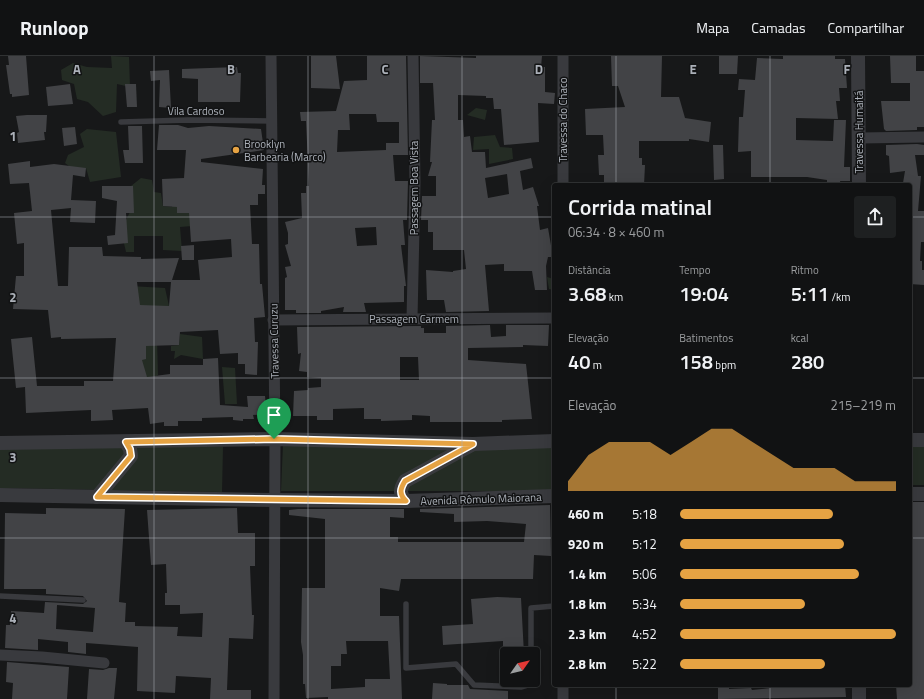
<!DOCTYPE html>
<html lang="pt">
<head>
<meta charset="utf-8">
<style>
	body { margin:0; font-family:"Titillium Web",sans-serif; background:#1e2021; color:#f1f3f6; height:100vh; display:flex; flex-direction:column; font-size:15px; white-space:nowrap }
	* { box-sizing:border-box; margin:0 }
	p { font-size:13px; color:#9c9ea0 }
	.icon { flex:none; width:22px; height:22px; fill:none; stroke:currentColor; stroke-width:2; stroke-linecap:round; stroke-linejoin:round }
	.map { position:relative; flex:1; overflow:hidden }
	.drawer { position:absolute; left:552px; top:127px; width:360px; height:504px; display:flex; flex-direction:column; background:#111213; border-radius:4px; box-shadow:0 4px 16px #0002,0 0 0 1px #303233 }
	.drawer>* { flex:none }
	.needle { width:26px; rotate:56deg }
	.tools { position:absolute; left:500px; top:591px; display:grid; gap:8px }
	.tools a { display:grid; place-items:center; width:40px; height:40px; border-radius:4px; background:#111213; box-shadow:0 4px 16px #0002,0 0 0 1px #303233; font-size:20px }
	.pin { position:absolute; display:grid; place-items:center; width:34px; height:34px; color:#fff; margin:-41px -17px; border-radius:50% 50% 50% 0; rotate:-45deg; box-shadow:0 0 4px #0007 }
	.pin .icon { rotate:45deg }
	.round { display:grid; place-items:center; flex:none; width:42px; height:42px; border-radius:4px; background:#1e2021 }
	.overview { display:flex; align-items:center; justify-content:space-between; height:68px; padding:0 16px }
	h1 { font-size:22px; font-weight:600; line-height:30px }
	.metrics { display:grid; grid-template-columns:repeat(3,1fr); gap:6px; height:68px; padding:4px 16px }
	.metrics div { display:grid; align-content:center }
	.metrics b { font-size:20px; font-weight:600 }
	.metrics small { font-size:11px; font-weight:400 }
	.metrics p { font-size:11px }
	.chart { height:112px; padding:8px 16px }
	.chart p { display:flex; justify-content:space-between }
	.chart svg { width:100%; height:72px; margin-top:4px; fill:#e6a343; opacity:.7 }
	ul { padding:0 16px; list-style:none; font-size:13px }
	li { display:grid; grid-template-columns:64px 48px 1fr; align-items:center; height:30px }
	li i { height:10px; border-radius:5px; background:#e6a343 }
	header { display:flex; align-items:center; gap:24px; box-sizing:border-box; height:56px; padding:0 20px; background:#111213; border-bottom:1px solid #303233 }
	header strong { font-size:19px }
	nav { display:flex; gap:22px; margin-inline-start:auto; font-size:14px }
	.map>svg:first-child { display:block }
	.green { fill:#242c24 }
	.building { fill:#424346; fill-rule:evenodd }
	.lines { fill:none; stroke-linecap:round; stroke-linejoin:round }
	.service { stroke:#393a3e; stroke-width:5.5 }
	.minor { stroke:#393a3e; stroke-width:11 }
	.tertiary { stroke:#393a3e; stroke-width:14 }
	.route-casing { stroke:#fff; stroke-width:8 }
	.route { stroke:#e6a343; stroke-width:5 }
	.grid { fill:none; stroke:#abb0b8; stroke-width:1; stroke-opacity:0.55 }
	.poi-dot { fill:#e6a343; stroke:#121314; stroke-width:1.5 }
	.labels { text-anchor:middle; stroke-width:3; stroke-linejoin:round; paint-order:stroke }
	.street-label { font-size:11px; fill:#abb0b8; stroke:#121314 }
	.poi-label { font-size:11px; fill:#abb0b8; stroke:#121314; text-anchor:start }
	.grid-label { font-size:13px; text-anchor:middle; font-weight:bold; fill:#abb0b8; stroke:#121314; stroke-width:3; stroke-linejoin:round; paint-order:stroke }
</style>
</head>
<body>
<header>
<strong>Runloop</strong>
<nav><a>Mapa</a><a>Camadas</a><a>Compartilhar</a></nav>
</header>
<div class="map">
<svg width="924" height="643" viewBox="0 0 924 643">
	<rect width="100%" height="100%" fill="#171819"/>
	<g class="green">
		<polygon points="111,0 129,1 130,31 117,28 116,56 103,60 88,46 77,43 74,28 62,24 61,14 73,7 87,11 112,12"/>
		<polygon points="476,52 487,54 485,64 467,59"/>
		<polygon points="87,73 116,76 121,121 90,126 86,112 73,113 65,107 68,99 84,91 80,78"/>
		<polygon points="495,79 500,91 512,92 513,103 489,108 489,93 473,94 474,81"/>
		<polygon points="141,122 152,124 154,136 161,137 163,150 172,151 172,141 204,169 180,171 182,195 163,194 163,180 134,180 134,196 126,196 121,174 133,150 126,134"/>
		<polygon points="547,221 554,223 554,234 549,233"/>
		<polygon points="130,230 165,232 169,250 129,252"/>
		<polygon points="180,278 202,281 203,303 181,299 174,303 175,295 171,295 171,290 179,289"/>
		<polygon points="157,283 158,319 149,325 137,305 146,284"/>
		<polygon points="222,311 235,312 237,348 225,348"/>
		<polygon points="283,388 552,391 552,435 281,435"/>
		<rect x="910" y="389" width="14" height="40"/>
		<polygon points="0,391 223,391 222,436 0,432"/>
	</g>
	<g class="building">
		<polygon points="8,0 26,0 29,39 12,41 12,38 10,38 6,9 9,9"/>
		<polygon points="311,0 336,0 340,33 311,32"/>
		<path d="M367,0H406L408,99H393L395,125H408L407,164H403L405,189H401L406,230H404V246L364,247L366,256H343L344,251L321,255V257H296V254H285V222L287,221L285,211L291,210L285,189L288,188V177L285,166L302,162L301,137H306V130H309L306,65H301L300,56L336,55L344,25L367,24ZM349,58H376L377,66H399V87H386V94L337,96L338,74H350ZM376,171L377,189L357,190L355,172Z"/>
		<path d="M420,0L476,2V0H542L541,11H545V36L555,37L554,48L538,47L539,86L504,89L501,53H494L493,42H486V40L458,39V64H463L464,81L470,80L472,96H485L486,112L531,102L533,112L520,115L523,134L533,131L539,150H537L540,174L548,172L553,201H548L546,210L547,234H535L532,215H504V208L485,209L489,255L446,256L444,244H427L426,214L453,216V215L466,213L464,194H433V176H428V164H421L422,140H436V120H428L432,106H430L432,64H435L433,27H420ZM507,118L509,138L488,142L485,122Z"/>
		<polygon points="611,0 662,0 661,41 679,41 685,62 711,66 709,86 689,83 689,85 639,85 639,102 642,102 642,109 645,109 644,129 604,129 604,119 599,119 598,99 604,99 603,79 586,79 585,53 625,51 618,30 612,30"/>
		<polygon points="719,0 738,0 737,18 719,18"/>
		<polygon points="783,0 835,0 835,3 845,3 847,32 839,32 840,45 836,45 838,63 796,62 796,84 833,85 834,64 846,64 844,111 850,111 850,125 840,125 841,129 827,129 827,124 807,121 751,121 751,95 738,96 739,61 743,61 745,34 738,34 739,23 755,24 757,2 783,3"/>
		<polygon points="890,0 916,0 916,15 924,15 924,71 917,71 917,74 886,75 884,73 881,45 910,45 910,27 891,27"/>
		<polygon points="237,11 238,17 241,17 240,46 198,46 198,23 182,22 182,13"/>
		<polygon points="169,14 171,52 159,51 160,24 151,25 150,15"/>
		<polygon points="70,28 73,48 48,50 46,31"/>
		<polygon points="125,28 136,28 137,51 127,51"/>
		<polygon points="27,59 47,59 46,76 44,76 45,84 18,87 17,77 19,76 16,60"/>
		<path d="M159,69H178L188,72L209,70L261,73L264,94L201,103V106L263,113L262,129H265V138H258V149H250L252,188H259L260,228H262L265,261L254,262L255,286H258L257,319L245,318V308H238V297L220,298L218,274L180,276L179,289L146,290V303L142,304L147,321L170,318V309H203V303L218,302L220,349L248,351L247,340H265L267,358L253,359L254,363H243V365L233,364V361L202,362V365H178V370H164V366L150,368L148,352L112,354L113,364L91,365V354L26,357L25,331L16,332L11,283L32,281L37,330H84V325H113L116,282L61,283V281L51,282L48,254L13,253L16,220H24V187L17,188L14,157L32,155L29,127L10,128L8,108L30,105V111L54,108L86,112L85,121L73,119L71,144L96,145L95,167L70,166L71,152L51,154L58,230H68L69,191H102L103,200L141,201V203L179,202L172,224H200L198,204L232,201L231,183L191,186L189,157H177V151L163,150L162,123L184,122L186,94H157ZM137,226H171L169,250L140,249Z"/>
		<polygon points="128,70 142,70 143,107 125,107 123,94 129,94"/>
		<polygon points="75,71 77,88 64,90 62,72"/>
		<polygon points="917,88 924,89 924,99 915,99 918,120 921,120 918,155 924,155 924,186 921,186 920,205 922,205 922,214 924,214 924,229 910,228 910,128 903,127 905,115 890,117 889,100 886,99 886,89"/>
		<polygon points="713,89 723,89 724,123 714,124"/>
		<polygon points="102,130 133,130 134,157 126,157 128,187 108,189 107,180 115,179 117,145 102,142"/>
		<polygon points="194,189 194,204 182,204 181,190"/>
		<path d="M490,269L491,281L506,280V269H549L548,290L523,289V291L468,292V304L526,308L532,363L502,364V366H430V360L412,359V364L381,365V363H364V352L333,353V364H317V360H293L294,335L308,334V332L321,331V322L307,321V316L299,315L301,297L298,298L297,271L421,270V272H424V277H446V270ZM400,301H418L419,324H400Z"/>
		<polygon points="910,446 924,446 924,643 897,643 896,629 910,629"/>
		<path d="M550,449L551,500L534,499L533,523H401L399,535L380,532V560H399L402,643H328V641L306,642L305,628H303V599L301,586L302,532H325V463L289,459V454L298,453H404V462L390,461V481H398V486H524L526,468L487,465L454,466V458L420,456V453ZM346,585H388L390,623H365V631L331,633V610H341V598H347Z"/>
		<path d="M46,452L125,453L119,546L126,547L125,566H135V570L178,571L177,580L202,581L203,557L180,558V549H165V537H167L166,508L151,509L147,454L237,452L238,477H255V510H250L252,559H254L253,583L229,582L227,634H251V643H210L211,622L176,620L175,637L137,635L138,591L86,587V598L68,596V586L38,583V594L5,592L6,569H10L11,555L44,557L45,546L83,548L87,545L83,540L46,538V533H4L5,457L46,458ZM57,549L95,552L93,576L56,573Z"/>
		<polygon points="497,541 521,542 524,598 503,598 503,585 443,589 442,570 473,568 471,543"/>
		<polygon points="7,606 69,611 67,643 12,643 13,627 6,626"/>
		<polygon points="109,612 117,612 114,643 87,643 89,613 103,614"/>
		<polygon points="433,627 447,628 447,629 468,629 470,633 508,635 508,643 432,643"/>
		<polygon points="718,629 729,629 729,633 751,632 752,634 779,631 779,629 845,629 846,641 718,643"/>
	</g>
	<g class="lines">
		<g class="service">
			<polyline points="121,66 188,64 272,65"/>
			<polyline points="0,540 83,544"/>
			<polyline points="406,548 406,612 456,608 474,629 521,631 531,628 531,624"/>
			<polyline points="531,598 531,552 554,550"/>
		</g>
		<g class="minor">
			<polyline points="271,0 275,383 274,643"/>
			<polyline points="563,0 563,129"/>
			<polyline points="860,82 924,81"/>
			<polyline points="412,263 415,126 413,0"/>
			<polyline points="273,264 554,262"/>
			<polyline points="0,599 42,601 104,607"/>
			<polyline points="563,629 563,643"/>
		</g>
		<g class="tertiary">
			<polyline points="858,0 859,129"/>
			<polyline points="910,384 924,384"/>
			<polyline points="0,387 275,383 473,388 554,385"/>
			<polyline points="910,438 924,438"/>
			<polyline points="0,439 274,444 406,445 554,440"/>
			<polyline points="97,441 131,400 130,393 126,386"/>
			<path d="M406,445C399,438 400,433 405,425L473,388"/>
			<polyline points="859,629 859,643"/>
		</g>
	</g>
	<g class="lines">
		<g class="route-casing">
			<path id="route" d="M274,383L473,388L405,425C400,433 399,438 406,445L97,441L131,400L130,393L126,386Z"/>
		</g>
		<use href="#route" class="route"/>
	</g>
	<path class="grid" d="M154,0V643M308,0V643M462,0V643M616,0V129M770,0V129M0,161H554M910,161H924M0,322H554M910,322H924M0,482H554M910,482H924M616,629V643M770,629V643"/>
	<circle class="poi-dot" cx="236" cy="94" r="4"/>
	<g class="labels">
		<g class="street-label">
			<text x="196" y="59">Vila Cardoso</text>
			<text transform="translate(563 64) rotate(-90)" y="4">Travessa do Chaco</text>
			<text transform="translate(859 76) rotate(-90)" y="4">Travessa Humaitá</text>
			<text transform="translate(414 132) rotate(-90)" y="4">Passagem Boa Vista</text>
			<text x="414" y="267">Passagem Carmem</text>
			<text transform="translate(274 285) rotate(-91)" y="4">Travessa Curuzu</text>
			<text transform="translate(481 443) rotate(-2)" y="4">Avenida Rômulo Maiorana</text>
		</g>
		<g class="poi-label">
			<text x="244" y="92">Brooklyn<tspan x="244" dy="13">Barbearia (Marco)</tspan></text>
		</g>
	</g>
	<g class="grid-label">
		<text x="77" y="18">A</text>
		<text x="231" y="18">B</text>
		<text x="385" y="18">C</text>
		<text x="539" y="18">D</text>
		<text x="693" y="18">E</text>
		<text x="847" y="18">F</text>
		<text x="13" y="85">1</text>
		<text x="13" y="246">2</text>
		<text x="13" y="406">3</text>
		<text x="13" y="567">4</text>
	</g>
</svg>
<div class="tools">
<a><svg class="needle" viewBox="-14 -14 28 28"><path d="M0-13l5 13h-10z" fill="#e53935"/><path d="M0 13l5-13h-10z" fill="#9c9ea0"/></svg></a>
</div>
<div class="pin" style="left:274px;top:383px;background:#1e9e55"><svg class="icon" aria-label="arrive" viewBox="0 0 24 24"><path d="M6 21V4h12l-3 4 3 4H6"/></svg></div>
<section class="drawer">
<div class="overview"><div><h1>Corrida matinal</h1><p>06:34 · 8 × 460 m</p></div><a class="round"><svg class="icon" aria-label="share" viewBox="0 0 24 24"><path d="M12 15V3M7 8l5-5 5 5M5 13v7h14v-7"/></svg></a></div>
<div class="metrics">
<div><p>Distância</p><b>3.68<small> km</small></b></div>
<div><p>Tempo</p><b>19:04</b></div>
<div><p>Ritmo</p><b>5:11<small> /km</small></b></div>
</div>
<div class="metrics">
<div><p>Elevação</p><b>40<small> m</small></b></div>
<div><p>Batimentos</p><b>158<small> bpm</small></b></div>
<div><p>kcal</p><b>280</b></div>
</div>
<div class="chart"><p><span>Elevação</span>215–219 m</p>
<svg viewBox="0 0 160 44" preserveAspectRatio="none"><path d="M0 44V38L10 22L20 14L30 14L40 14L50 22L60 14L70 6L80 6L90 14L100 22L110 30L120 30L130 30L140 38L150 38L160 38V44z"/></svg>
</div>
<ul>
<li><b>460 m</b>5:18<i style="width:71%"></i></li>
<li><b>920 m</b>5:12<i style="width:76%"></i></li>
<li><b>1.4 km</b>5:06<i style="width:83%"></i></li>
<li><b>1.8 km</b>5:34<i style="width:58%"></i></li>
<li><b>2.3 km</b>4:52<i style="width:100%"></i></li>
<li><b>2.8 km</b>5:22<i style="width:67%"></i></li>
</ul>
</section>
</div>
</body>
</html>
